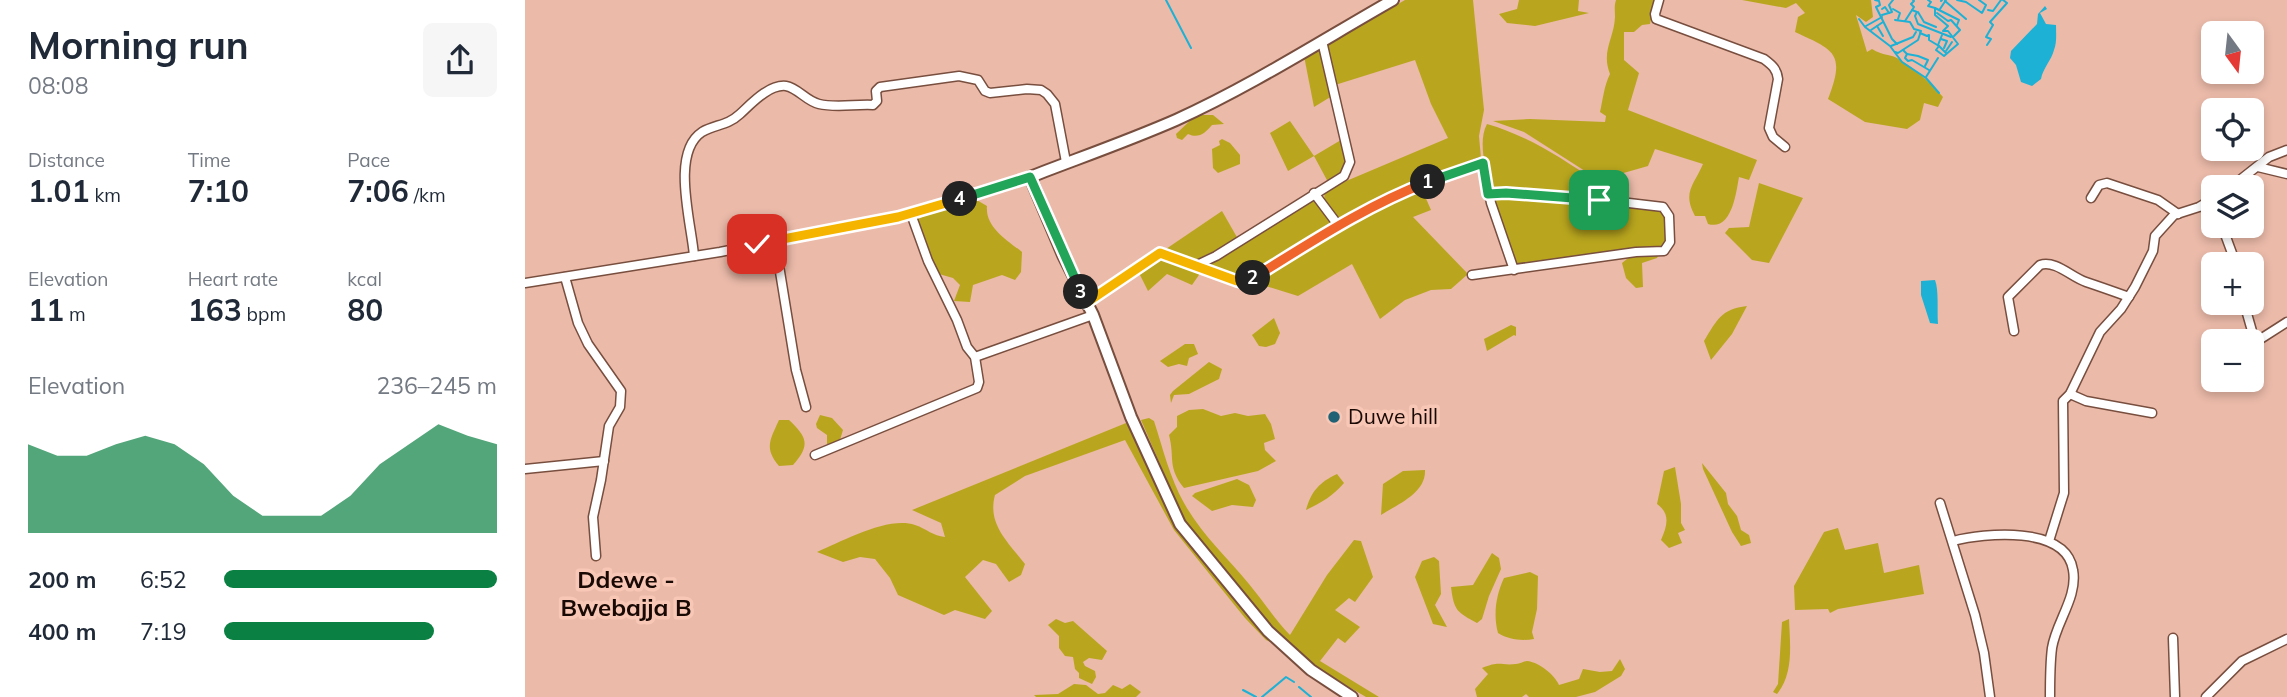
<!DOCTYPE html>
<html lang="en">
<head>
<meta charset="utf-8">
<style>
	body { margin:0; font-family:Mulish,sans-serif; background:#f6f6f7; color:#1f2937; height:100vh; display:flex; flex-direction:column; font-size:26px; white-space:nowrap }
	* { box-sizing:border-box; margin:0 }
	p { font-size:23px; color:#747a83 }
	.icon { flex:none; width:38px; height:38px; fill:none; stroke:currentColor; stroke-width:2; stroke-linecap:round; stroke-linejoin:round }
	.map { position:relative; flex:1; overflow:hidden }
	.sheet { display:flex; flex-direction:column; background:#fff; width:525px }
	.sheet>* { flex:none }
	.needle { width:46px; rotate:165deg }
	.controls { position:absolute; left:1676px; top:21px; display:grid; gap:14px }
	.controls a { display:grid; place-items:center; width:63px; height:63px; border-radius:10px; background:#fff; box-shadow:0 4px 10px #0003; font-size:35px }
	.pin { position:absolute; display:grid; place-items:center; width:60px; height:60px; color:#fff; margin:-30px; border-radius:14px; box-shadow:0 4px 10px #0006 }
	.km { position:absolute; width:35px; height:35px; margin:-18px; border-radius:50%; background:#222; color:#fff; font-size:19px; line-height:35px; text-align:center }
	.round { display:grid; place-items:center; flex:none; width:74px; height:74px; border-radius:10px; background:#f6f6f7 }
	.summary { display:flex; align-items:center; justify-content:space-between; height:119px; padding:0 28px }
	h1 { font-size:38px; font-weight:700; line-height:52px }
	.stats { display:grid; grid-template-columns:repeat(3,1fr); gap:10px; height:119px; padding:7px 28px }
	.stats div { display:grid; align-content:center }
	.stats b { font-size:30px; font-weight:700 }
	.stats small { font-size:19px; font-weight:400 }
	.stats p { font-size:19px }
	.chart { height:196px; padding:14px 28px }
	.chart p { display:flex; justify-content:space-between }
	.chart svg { width:100%; height:126px; margin-top:7px; fill:#0b8043; opacity:.7 }
	ul { padding:0 28px; list-style:none; font-size:23px }
	li { display:grid; grid-template-columns:112px 84px 1fr; align-items:center; height:52px }
	li i { height:18px; border-radius:9px; background:#0b8043 }
	main { display:flex; flex:1; min-height:0 }
	.map>svg:first-child { display:block }
	.green { fill:#b9a61e }
	.water { fill:#1db1d5 }
	.lines { fill:none; stroke-linecap:round; stroke-linejoin:round }
	.stream { stroke:#1db1d5; stroke-width:2 }
	.minor-casing { stroke:#784e3f; stroke-width:11 }
	.tertiary-casing { stroke:#784e3f; stroke-width:14 }
	.minor { stroke:#fff; stroke-width:8 }
	.tertiary { stroke:#fff; stroke-width:10 }
	.split-1-casing { stroke:#fff; stroke-width:14 }
	.split-2-casing { stroke:#fff; stroke-width:14 }
	.split-3-casing { stroke:#fff; stroke-width:14 }
	.split-4-casing { stroke:#fff; stroke-width:14 }
	.split-5-casing { stroke:#fff; stroke-width:14 }
	.split-1 { stroke:#22a559; stroke-width:9 }
	.split-2 { stroke:#f0652b; stroke-width:9 }
	.split-3 { stroke:#f5b400; stroke-width:9 }
	.split-4 { stroke:#22a559; stroke-width:9 }
	.split-5 { stroke:#f5b400; stroke-width:9 }
	.poi-dot { fill:#1f6275; stroke:#f8c7b6; stroke-width:2.5 }
	.labels { text-anchor:middle; stroke-width:7; stroke-linejoin:round; paint-order:stroke }
	.poi-label { font-size:21px; fill:#190905; stroke:#f8c7b6; text-anchor:start }
	.quarter-label { font-size:24px; font-weight:bold; fill:#190905; stroke:#f8c7b6 }
</style>
</head>
<body>
<main>
<section class="sheet">
<div class="summary"><div><h1>Morning run</h1><p>08:08</p></div><a class="round"><svg class="icon" aria-label="share" viewBox="0 0 24 24"><path d="M12 15V3M7 8l5-5 5 5M5 13v7h14v-7"/></svg></a></div>
<div class="stats">
<div><p>Distance</p><b>1.01<small> km</small></b></div>
<div><p>Time</p><b>7:10</b></div>
<div><p>Pace</p><b>7:06<small> /km</small></b></div>
</div>
<div class="stats">
<div><p>Elevation</p><b>11<small> m</small></b></div>
<div><p>Heart rate</p><b>163<small> bpm</small></b></div>
<div><p>kcal</p><b>80</b></div>
</div>
<div class="chart"><p><span>Elevation</span>236–245 m</p>
<svg viewBox="0 0 160 44" preserveAspectRatio="none"><path d="M0 44V13L10 17L20 17L30 13L40 10L50 13L60 20L70 31L80 38L90 38L100 38L110 31L120 20L130 13L140 6L150 10L160 13V44z"/></svg>
</div>
<ul>
<li><b>200 m</b>6:52<i style="width:100%"></i></li>
<li><b>400 m</b>7:19<i style="width:77%"></i></li>
</ul>
</section>
<div class="map">
<svg width="1762" height="697" viewBox="0 0 1762 697">
	<rect width="100%" height="100%" fill="#ebbaa9"/>
	<g class="green">
		<polygon points="880,0 948,0 959,110 954,136 956,158 877,189 818,220 811,220 799,201 800,190 923,138 906,104 890,60 810,85 801,46"/>
		<polygon points="994,0 1054,0 1053,11 1064,13 1010,26 982,23 974,14 992,9"/>
		<path d="M1091,0H1130L1125,24L1117,25L1109,32H1099V60L1114,73L1103,110L1232,160L1224,180L1214,177C1211,193 1207,231 1183,224L1180,216H1170C1157,192 1169,185 1178,164L1130,149L1123,166L1074,180L999,132L968,121L1005,119L1080,122L1081,116L1075,112C1078,99 1079,86 1085,74C1076,51 1089,39 1090,17C1090,11 1089,6 1091,0Z"/>
		<path d="M1217,0H1346L1348,17L1341,22L1331,15L1342,52L1347,49C1358,56 1366,54 1374,59C1390,69 1405,82 1418,97L1413,107L1399,103L1395,120L1382,129L1340,122L1303,99C1321,53 1309,50 1270,32L1273,17L1280,13L1271,3L1261,8Z"/>
		<polygon points="795,48 807,96 789,107 779,56"/>
		<path d="M671,115H688L699,124L687,125C680,133 674,139 663,134L657,140L652,138L651,134Z"/>
		<path d="M765,121L789,156L816,140C823,163 824,170 803,182L789,156L763,171L745,133Z"/>
		<path d="M962,124C1001,135 1037,158 1070,181L1073,198L965,192C962,172 952,142 962,124Z"/>
		<polygon points="697,139 705,143 715,155 715,164 693,173 688,168 687,149 695,145 694,141"/>
		<polygon points="1234,183 1278,198 1244,263 1227,260 1200,233 1204,228 1224,227"/>
		<path d="M896,187L906,210L888,217L943,274L926,289L906,290L880,300L855,319L827,264L773,296L728,282V280C782,246 836,209 896,187Z"/>
		<path d="M971,195L1135,209C1146,219 1145,233 1141,246L1135,248L991,265L965,196Z"/>
		<path d="M450,199L462,206C460,227 482,240 497,252L496,272L490,280L477,275L448,285L445,302L429,301L435,285L428,278L414,274L401,254L393,219L422,205Z"/>
		<polygon points="789,199 807,226 772,245 723,277 716,279 679,264"/>
		<polygon points="697,211 713,239 672,263 638,251"/>
		<polygon points="1134,254 1132,258 1117,263 1118,287 1111,288 1101,278 1097,263 1107,255"/>
		<polygon points="646,259 676,272 667,285 642,274 623,291 613,271 631,260"/>
		<path d="M1222,306L1207,334L1186,360L1179,341C1192,320 1196,309 1222,306Z"/>
		<polygon points="749,318 755,333 750,344 741,347 734,346 727,335"/>
		<polygon points="986,325 991,327 991,336 989,335 962,351 959,339"/>
		<polygon points="660,344 669,344 673,354 664,358 662,366 654,364 643,367 635,361"/>
		<polygon points="684,362 697,369 694,379 664,394 649,395 646,403 645,395 648,391"/>
		<path d="M678,409L696,416L710,413L723,416L740,414L746,424L750,439L739,443L740,450L751,461L733,471L659,488C642,467 650,458 644,435L652,427V416L664,410Z"/>
		<polygon points="295,415 307,418 318,430 314,443 302,447 302,435 292,428 291,424"/>
		<path d="M624,418L629,421C638,449 645,478 659,503C677,535 701,556 724,584C738,601 749,618 765,635L802,575L829,540L836,541L848,577L830,602L824,598L810,610L835,627L820,643L813,638L795,661L854,697H841L790,667L776,656L721,598L666,530L657,515L616,420Z"/>
		<path d="M254,420H264C282,437 286,445 268,465L254,466C239,448 245,440 254,420Z"/>
		<path d="M606,421L649,519L750,644L741,640L720,618L649,530L600,440L500,476L470,495C462,524 483,542 500,564L496,575L484,582L471,564L458,560L440,577L467,611L460,619L430,610L419,615L373,595L365,578L350,559L335,557L318,562L292,552C318,541 363,516 390,525C402,529 408,536 420,537L416,523L387,510Z"/>
		<polygon points="1177,463 1201,493 1203,504 1212,516 1216,530 1224,535 1226,543 1216,546 1207,532 1178,469"/>
		<path d="M1150,467L1156,504V523L1160,530L1153,533L1157,543L1144,548L1136,540C1142,526 1146,514 1132,504L1139,471Z"/>
		<path d="M900,470C901,493 873,504 856,515L858,484L878,471Z"/>
		<path d="M812,474L819,483C809,495 796,503 781,510C786,491 795,482 812,474Z"/>
		<polygon points="712,479 724,485 731,500 728,507 707,505 687,511 667,496 670,493"/>
		<polygon points="1313,528 1320,550 1353,543 1359,573 1394,565 1399,594 1313,609 1305,613 1303,609 1270,610 1269,586 1299,532"/>
		<path d="M967,553L974,558L976,569L964,596L957,619L952,623C932,612 929,611 926,587L948,585Z"/>
		<polygon points="909,557 914,561 916,594 910,605 922,627 908,624 890,577 897,561"/>
		<path d="M1005,572L1013,576L1012,609L1007,632L1009,639C997,641 984,640 973,633C968,615 971,595 979,578Z"/>
		<polygon points="531,619 540,623 548,621 582,651 577,660 564,658 558,662 560,666 570,671 571,677 567,684 554,678 554,673 550,669 548,657 540,656 534,648 534,636 523,625"/>
		<path d="M1264,619C1265,645 1269,673 1252,694L1248,692L1253,684L1257,622Z"/>
		<path d="M1095,659L1100,669L1096,676L1070,692L1051,697H1004L1001,694L997,697H952L950,689L963,674L957,668C976,660 975,666 991,664C995,664 999,661 1002,661C1014,662 1030,675 1034,685L1054,679L1058,669L1075,672L1087,671Z"/>
		<polygon points="549,684 561,685 573,694 580,693 588,685 597,689 605,684 616,692 611,697 511,697 509,695 533,694"/>
	</g>
	<g class="water">
		<path d="M1520,6L1522,9L1515,13L1521,24L1531,25C1531,34 1532,42 1529,50C1526,61 1518,68 1516,79L1507,86L1496,82L1491,65L1485,58L1486,51L1512,24L1513,14Z"/>
		<path d="M1410,280C1414,290 1412,311 1413,324L1405,323L1396,295V281Z"/>
	</g>
	<g class="lines">
		<g class="stream">
			<polyline points="641,0 666,48"/>
			<polyline points="1350,0 1354,1 1355,5 1351,7 1367,39 1372,44"/>
			<polyline points="1432,0 1441,2 1457,13 1461,5 1454,0"/>
			<polyline points="1416,1 1417,0"/>
			<polyline points="1420,1 1441,19"/>
			<polyline points="1410,8 1434,20 1432,25"/>
			<polyline points="1357,9 1360,7 1364,13"/>
			<polyline points="1368,9 1375,13 1373,19"/>
			<polyline points="1415,9 1421,0"/>
			<polyline points="1387,10 1392,12 1390,16 1393,24 1426,37"/>
			<polyline points="1463,10 1468,11 1476,0"/>
			<polyline points="1393,12 1399,22 1411,27"/>
			<polyline points="1412,13 1423,21 1426,20 1435,30 1429,36"/>
			<polyline points="1357,15 1367,12 1364,5 1368,0"/>
			<polyline points="1334,19 1340,27 1365,46 1377,62 1401,78 1414,93"/>
			<polyline points="1370,20 1385,22 1389,29 1396,31 1395,33 1402,36 1404,35 1404,40 1414,46 1411,50 1419,56 1433,44 1423,31 1418,31 1423,26 1410,15 1410,8 1403,6 1406,2 1403,0"/>
			<polyline points="1380,21 1389,7 1386,4 1389,1 1388,0"/>
			<polyline points="1341,26 1357,17"/>
			<polyline points="1352,26 1358,36"/>
			<polyline points="1346,30 1358,22"/>
			<polyline points="1417,35 1413,45 1421,53"/>
			<polyline points="1416,39 1422,41 1419,48"/>
			<polyline points="1462,45 1466,39 1461,37 1468,25 1465,22 1482,3 1478,0"/>
			<polyline points="1366,46 1388,37 1391,32"/>
			<polyline points="1378,50 1382,54 1380,58 1383,61 1387,60 1404,70"/>
			<polyline points="1421,51 1427,42"/>
			<polyline points="1370,52 1373,53 1393,40 1395,34"/>
			<polyline points="1382,54 1393,56 1403,60 1400,66"/>
			<polyline points="1401,77 1413,58"/>
			<polyline points="774,687 786,697"/>
			<polyline points="718,690 731,697"/>
			<polyline points="737,697 761,677 769,682"/>
		</g>
		<g class="minor-casing">
			<g id="minor">
				<path d="M1134,0L1130,14L1131,19L1239,59C1247,65 1252,69 1253,79L1244,128L1248,137L1260,147"/>
				<polyline points="1733,167 1762,174"/>
				<polyline points="1706,187 1744,157 1762,150"/>
				<polyline points="789,193 813,225"/>
				<polyline points="1566,198 1574,185 1582,183 1633,200 1653,214"/>
				<polyline points="1697,226 1711,264"/>
				<polyline points="250,241 271,370 281,407"/>
				<path d="M169,256C167,225 145,153 177,132C191,124 202,126 215,114C226,104 244,84 261,86C273,88 281,101 294,104C310,108 331,104 348,105L352,101L351,91L355,87L434,76L453,80L460,91L465,93L502,89L516,90L522,94L530,104L541,162"/>
				<polyline points="670,266 691,256 819,176 825,162 797,41"/>
				<polyline points="947,275 1111,252 1139,251 1145,242 1144,216 1138,207 1087,201 981,193 963,194"/>
				<polyline points="40,277 53,323 63,344 96,391 95,407 84,426 76,480 68,517 71,556"/>
				<polyline points="0,283 195,252 373,217 505,177"/>
				<polyline points="561,303 635,253 720,283 813,225 864,198 954,163 958,163 966,203 989,270"/>
				<polyline points="1719,303 1729,338 1737,338 1762,322"/>
				<path d="M1489,331L1483,297L1515,265C1531,260 1546,277 1561,282C1576,287 1590,292 1604,297"/>
				<polyline points="450,357 568,315"/>
				<polyline points="1545,394 1561,401 1627,413"/>
				<polyline points="290,455 452,388 454,382 450,357 442,347 432,320 403,261 386,214"/>
				<polyline points="0,469 79,461"/>
				<polyline points="1415,503 1450,615 1459,653 1465,697"/>
				<path d="M1428,541C1459,533 1541,525 1548,570C1553,597 1531,622 1527,648C1525,664 1525,681 1525,697"/>
				<polyline points="1524,541 1539,493 1538,401 1545,394 1575,332 1596,309 1610,287 1628,251 1630,236 1649,215 1674,207 1689,198"/>
				<polyline points="1648,638 1650,697"/>
				<polyline points="1681,697 1717,661 1762,639"/>
			</g>
		</g>
		<g class="tertiary-casing">
			<path id="tertiary" d="M827,697L786,670L743,631L655,524L606,417L568,315L538,255L505,177C554,158 603,141 651,120C726,86 796,41 868,0"/>
		</g>
		<use href="#minor" class="minor"/>
		<use href="#tertiary" class="tertiary"/>
	</g>
	<g class="lines">
		<g class="split-1-casing">
			<polyline id="split-1" points="903,182 958,163 963,194 981,193 1074,200"/>
		</g>
		<g class="split-2-casing">
			<path id="split-2" d="M728,278C785,243 840,206 903,182"/>
		</g>
		<g class="split-3-casing">
			<polyline id="split-3" points="556,292 561,303 635,253 712,281 720,283 728,278"/>
		</g>
		<g class="split-4-casing">
			<polyline id="split-4" points="435,199 505,177 556,292"/>
		</g>
		<g class="split-5-casing">
			<polyline id="split-5" points="232,244 373,217 435,199"/>
		</g>
		<use href="#split-1" class="split-1"/>
		<use href="#split-2" class="split-2"/>
		<use href="#split-3" class="split-3"/>
		<use href="#split-4" class="split-4"/>
		<use href="#split-5" class="split-5"/>
	</g>
	<circle class="poi-dot" cx="809" cy="417" r="7"/>
	<g class="labels">
		<g class="poi-label">
			<text x="823" y="424">Duwe hill</text>
		</g>
		<g class="quarter-label">
			<text x="101" y="588">Ddewe -<tspan x="101" dy="28">Bwebajja B</tspan></text>
		</g>
	</g>
</svg>
<div class="controls">
<a><svg class="needle" viewBox="-14 -14 28 28"><path d="M0-13l5 13h-10z" fill="#e53935"/><path d="M0 13l5-13h-10z" fill="#747a83"/></svg></a>
<a><svg class="icon" aria-label="locate" viewBox="0 0 24 24"><circle cx="12" cy="12" r="6"/><path d="M12 2v4M12 18v4M2 12h4M18 12h4"/></svg></a>
<a><svg class="icon" aria-label="layers" viewBox="0 0 24 24"><path d="M12 4l9 5-9 5-9-5zM3 14l9 5 9-5"/></svg></a>
<a>+</a>
<a>−</a>
</div>
<div class="pin" style="left:1074px;top:200px;background:#1e9e55"><svg class="icon" aria-label="arrive" viewBox="0 0 24 24"><path d="M6 21V4h12l-3 4 3 4H6"/></svg></div>
<div class="pin" style="left:232px;top:244px;background:#d93025"><svg class="icon" aria-label="check" viewBox="0 0 24 24"><path d="M5 12l5 5 9-10"/></svg></div>
<b class="km" style="left:903px;top:182px">1</b>
<b class="km" style="left:728px;top:278px">2</b>
<b class="km" style="left:556px;top:292px">3</b>
<b class="km" style="left:435px;top:199px">4</b>
</div>
</main>
</body>
</html>
